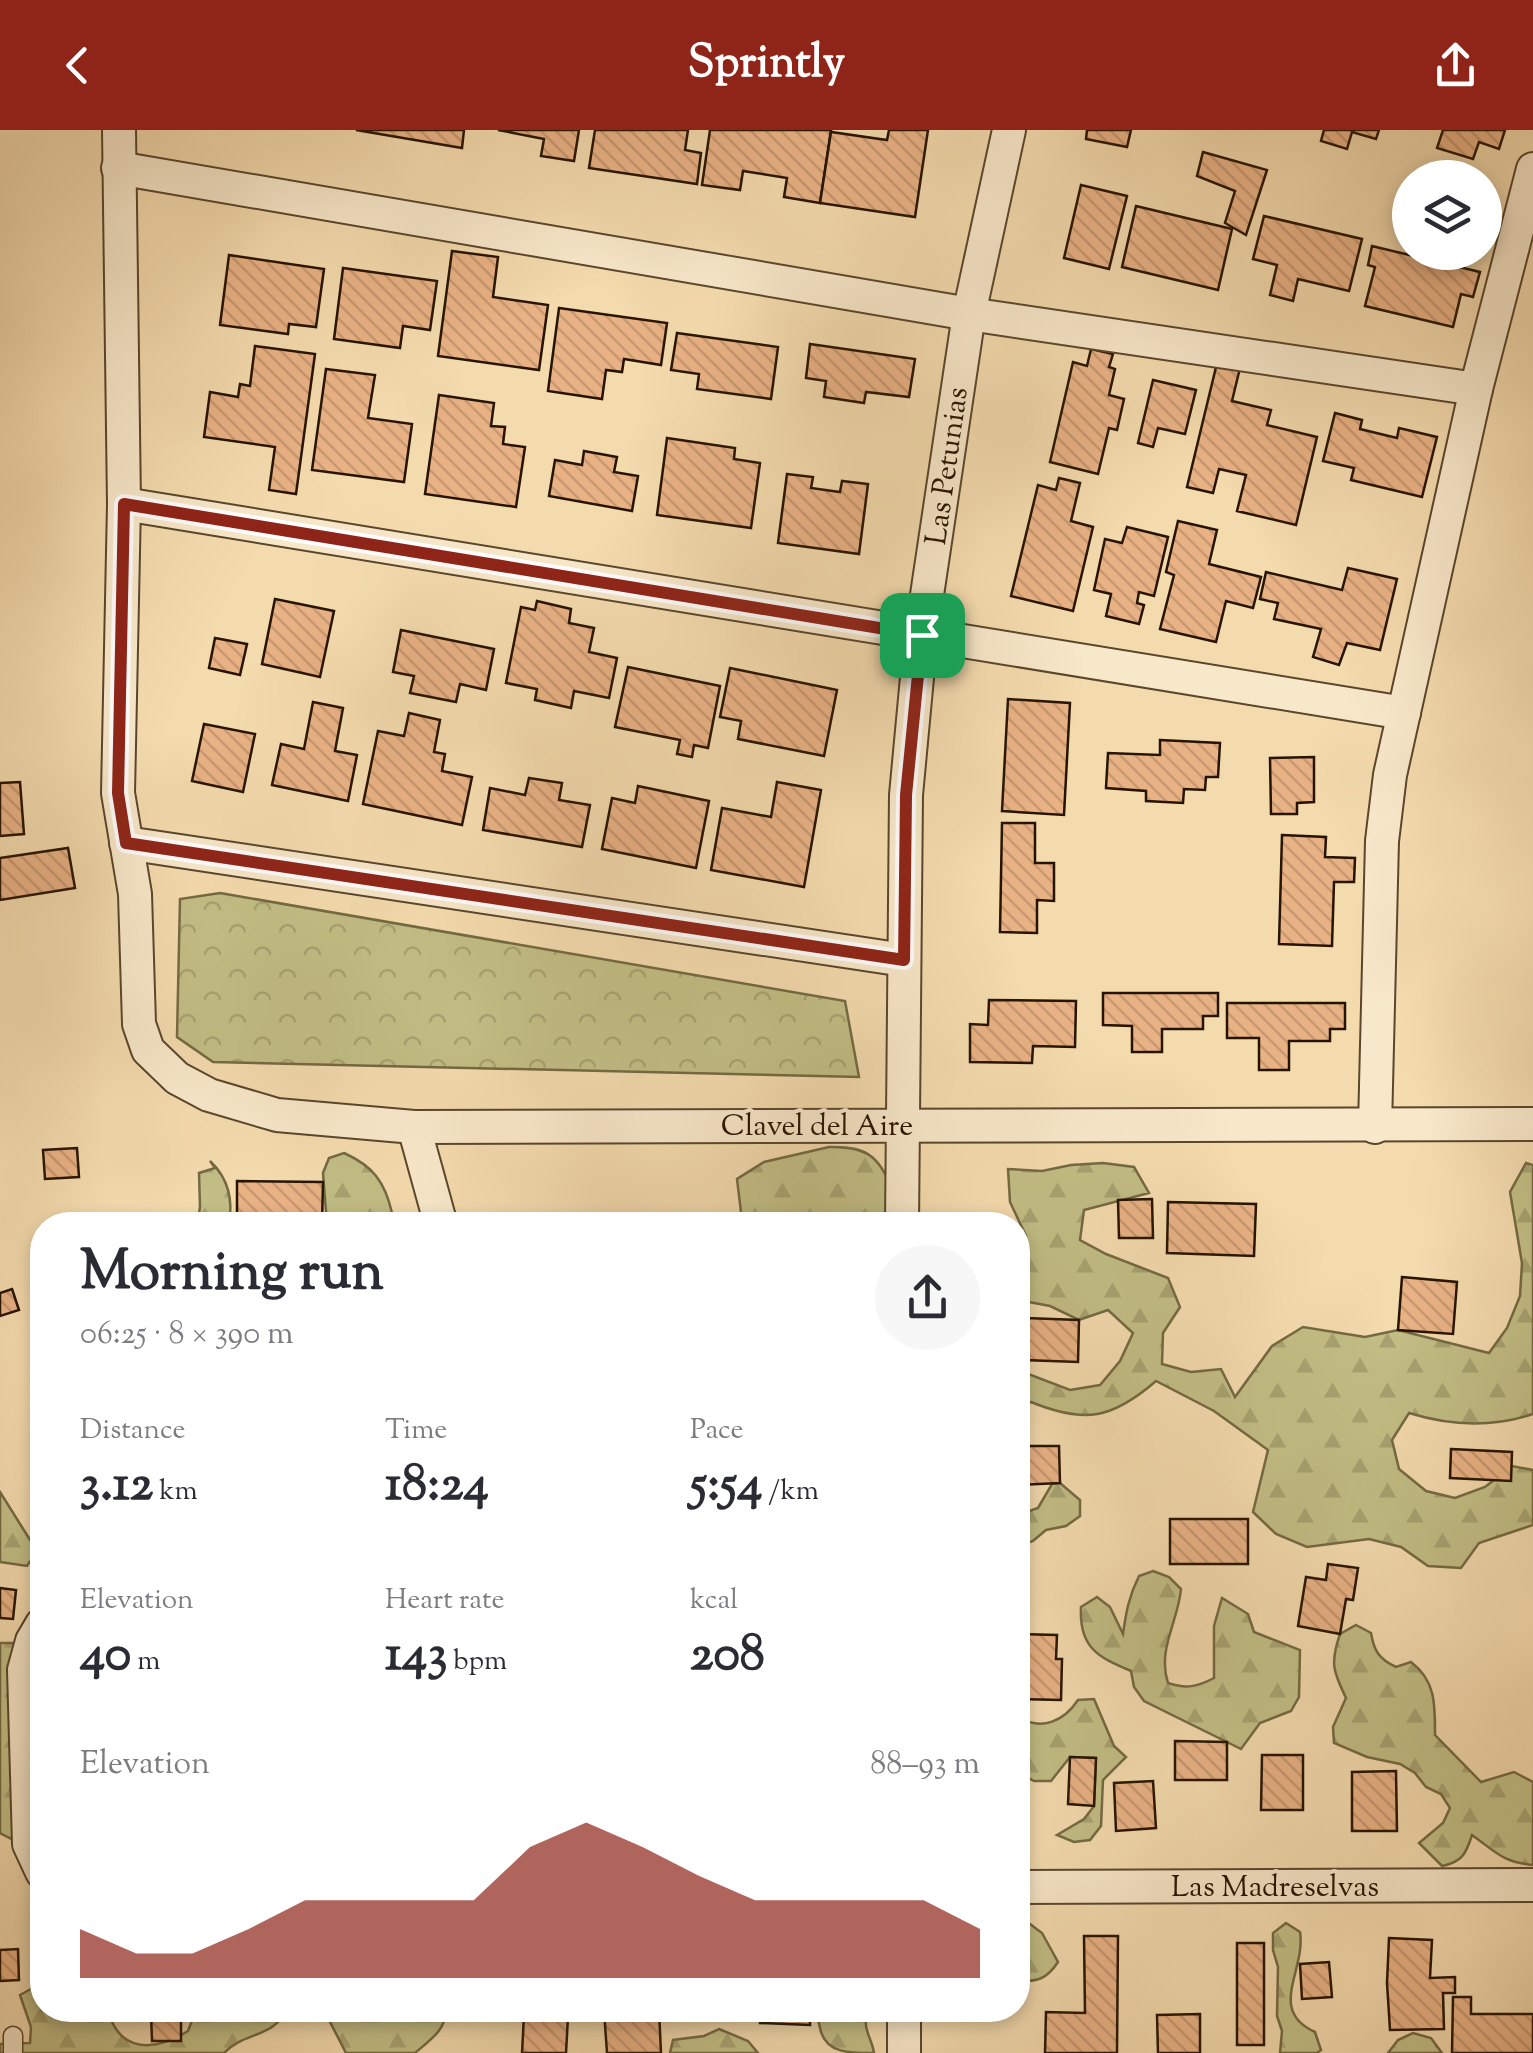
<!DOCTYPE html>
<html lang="en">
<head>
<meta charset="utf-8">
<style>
	body { margin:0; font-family:"Sorts Mill Goudy",serif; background:#f7f7f7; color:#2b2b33; height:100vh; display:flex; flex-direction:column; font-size:38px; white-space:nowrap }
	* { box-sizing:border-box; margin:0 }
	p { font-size:32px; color:#7c7c81 }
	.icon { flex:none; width:55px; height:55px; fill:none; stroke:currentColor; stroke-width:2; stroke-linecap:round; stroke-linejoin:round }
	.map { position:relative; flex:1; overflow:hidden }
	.drawer { position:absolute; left:30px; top:1082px; width:1000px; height:810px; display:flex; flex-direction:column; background:#fff; border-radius:40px; box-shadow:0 5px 15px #0003 }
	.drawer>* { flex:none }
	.tools { position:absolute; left:1392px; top:30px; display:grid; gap:20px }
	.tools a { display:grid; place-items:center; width:110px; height:110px; border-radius:50%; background:#fff; box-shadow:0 5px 15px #0003; font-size:50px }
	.pin { position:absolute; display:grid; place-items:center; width:85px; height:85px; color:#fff; margin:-42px; border-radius:20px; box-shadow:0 5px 15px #0006 }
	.round { display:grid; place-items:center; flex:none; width:105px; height:105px; border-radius:52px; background:#f7f7f7 }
	.summary { display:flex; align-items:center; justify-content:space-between; height:170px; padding:0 50px }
	h1 { font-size:55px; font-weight:700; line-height:75px }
	.stats { display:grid; grid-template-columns:repeat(3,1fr); gap:15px; height:170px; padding:10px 50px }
	.stats div { display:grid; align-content:center }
	.stats b { font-size:50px; font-weight:700 }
	.stats small { font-size:28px; font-weight:400 }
	.stats p { font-size:28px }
	.chart { height:280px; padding:20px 50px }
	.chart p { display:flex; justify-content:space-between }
	.chart svg { width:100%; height:180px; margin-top:10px; fill:#8f2418; opacity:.7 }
	header { display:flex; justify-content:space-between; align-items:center; height:130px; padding:0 50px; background:#8f2418; color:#fff; font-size:45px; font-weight:700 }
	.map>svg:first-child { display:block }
	.forest { fill:url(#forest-firs); stroke:#746942; stroke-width:2.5 }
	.park { fill:url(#park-crowns); stroke:#746942; stroke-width:2.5 }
	.building { fill:url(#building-back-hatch); stroke:#271400; stroke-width:2.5 }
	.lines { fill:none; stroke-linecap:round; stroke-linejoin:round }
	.service-casing { stroke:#5a462c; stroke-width:21 }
	.minor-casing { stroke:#5a462c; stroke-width:36 }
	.service { stroke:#f8e8ca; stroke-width:18 }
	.minor { stroke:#f8e8ca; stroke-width:32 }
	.route-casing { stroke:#fff; stroke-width:20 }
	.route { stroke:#8f2418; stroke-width:12 }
	.labels { text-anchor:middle; stroke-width:8; stroke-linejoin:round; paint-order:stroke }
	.street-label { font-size:30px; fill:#271400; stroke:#f8e8ca }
</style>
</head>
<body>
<header><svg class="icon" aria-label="back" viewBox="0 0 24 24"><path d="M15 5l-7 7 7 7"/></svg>Sprintly<svg class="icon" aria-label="share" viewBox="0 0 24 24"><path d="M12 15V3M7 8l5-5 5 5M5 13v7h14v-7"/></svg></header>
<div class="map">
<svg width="1533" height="1923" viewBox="0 0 1533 1923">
	<defs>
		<pattern id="forest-firs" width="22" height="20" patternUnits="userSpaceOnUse" patternTransform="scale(2.5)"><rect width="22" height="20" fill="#c2be85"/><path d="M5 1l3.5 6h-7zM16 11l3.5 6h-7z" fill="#a7a271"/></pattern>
		<pattern id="park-crowns" width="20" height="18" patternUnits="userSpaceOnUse" patternTransform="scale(2.5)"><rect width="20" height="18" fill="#c2be85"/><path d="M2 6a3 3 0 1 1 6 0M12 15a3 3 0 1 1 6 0" fill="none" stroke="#a7a271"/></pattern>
		<pattern id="building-back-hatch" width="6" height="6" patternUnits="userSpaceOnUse" patternTransform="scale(2.5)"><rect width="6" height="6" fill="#e9b285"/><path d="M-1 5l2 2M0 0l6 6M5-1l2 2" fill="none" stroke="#c89871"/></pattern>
	</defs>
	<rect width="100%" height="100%" fill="#f4dbae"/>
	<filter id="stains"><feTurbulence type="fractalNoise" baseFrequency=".002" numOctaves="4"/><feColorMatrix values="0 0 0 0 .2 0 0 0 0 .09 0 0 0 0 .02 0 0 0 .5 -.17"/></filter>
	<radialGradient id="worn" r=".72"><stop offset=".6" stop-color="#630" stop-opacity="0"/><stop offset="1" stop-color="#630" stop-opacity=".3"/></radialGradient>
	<g class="forest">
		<path d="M829,1017C872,1016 879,1029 896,1066L878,1092L871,1095H748L741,1082L737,1049L764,1032Z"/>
		<path d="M344,1023C373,1036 385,1052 392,1083L387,1095H327L323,1043L329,1028Z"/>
		<path d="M210,1031C229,1049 233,1070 229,1095H197L200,1077L199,1043L215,1038Z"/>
		<path d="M1103,1033L1134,1037L1149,1063L1084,1080L1080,1110L1106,1124L1168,1148L1180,1177L1163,1203L1162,1234L1191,1242L1221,1239L1235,1267L1272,1216L1303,1197L1365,1207L1398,1200L1489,1223L1507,1198L1520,1166L1522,1133L1510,1062L1526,1033L1533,1035V1284C1491,1298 1451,1296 1409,1283L1392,1310L1399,1339L1426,1361L1455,1368L1485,1357L1512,1336L1533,1340V1395L1479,1413L1461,1438L1428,1436L1401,1417L1369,1409L1307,1417L1276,1404L1253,1382L1268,1320L1214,1281L1156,1251C1112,1289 1085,1294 1031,1272L1018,1281V1240L1070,1260L1100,1255L1120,1231L1133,1203L1108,1180L1079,1190L1050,1176L1018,1170V1108L1026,1106L1010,1072L1008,1039L1042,1041L1071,1035Z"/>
		<polygon points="1060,1353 1080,1370 1080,1386 1066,1396 1046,1400 1033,1411 1025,1414 1018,1412 1018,1385 1038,1378 1052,1354"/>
		<polygon points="0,1362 37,1421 27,1436 0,1432"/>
		<path d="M1153,1441L1169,1447L1181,1459C1178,1492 1157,1520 1168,1553C1186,1559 1197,1557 1214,1548V1496L1222,1468L1248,1484L1254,1502L1300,1520L1299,1567L1291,1581L1260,1593L1241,1619L1144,1571L1134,1557L1131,1541C1097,1527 1079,1517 1081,1477L1097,1467L1110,1477L1123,1504C1126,1482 1129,1466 1139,1446Z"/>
		<path d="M1356,1495L1371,1503C1374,1521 1379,1529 1396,1537L1411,1532C1436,1551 1435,1575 1435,1605L1481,1652L1514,1642L1533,1652V1735C1502,1732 1496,1722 1472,1705C1466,1724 1462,1732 1442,1736L1419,1713L1443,1693L1450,1678L1441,1664L1426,1657L1415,1643L1400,1634L1367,1627L1334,1613L1333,1597L1346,1568C1333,1541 1330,1533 1340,1504Z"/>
		<polygon points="0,1513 42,1513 42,1725 0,1703"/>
		<path d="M1094,1569L1114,1616L1126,1627L1103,1650L1101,1696L1090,1710L1074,1712L1057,1705L1084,1689L1094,1676L1096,1628L1070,1627L1051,1651H1034L1018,1642V1586C1041,1602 1064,1591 1078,1570Z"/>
		<path d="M1018,1785L1042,1803L1058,1832C1047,1849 1037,1852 1018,1851Z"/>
		<path d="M1286,1793L1300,1802C1306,1841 1267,1880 1315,1902L1321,1920L1317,1923H1280L1282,1901L1277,1886L1278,1837L1273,1820V1803Z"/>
		<path d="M42,1853V1880H108C119,1923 154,1922 188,1901L196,1880H286C274,1908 243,1902 224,1923H0V1914L30,1913L31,1897L20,1865Z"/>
		<path d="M333,1880H446C446,1900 430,1910 415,1923H346L328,1888Z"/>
		<path d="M812,1880H872C858,1894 872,1907 874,1923C848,1923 828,1923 821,1902C819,1893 818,1887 812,1880Z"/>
		<polygon points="719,1899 748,1911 758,1923 670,1923 673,1910 704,1906"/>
		<polygon points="1413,1903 1431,1908 1442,1923 1388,1923 1398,1910"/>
	</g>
	<polygon class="park" points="220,763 845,871 859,947 213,932 177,907 180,769"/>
	<g class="building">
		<polygon points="356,0 464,0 462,18"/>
		<polygon points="498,0 579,0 574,31 541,26 544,9"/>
		<polygon points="595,0 688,0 685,20 701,23 697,54 589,38"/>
		<polygon points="710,0 831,0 820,73 784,67 787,48 743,41 740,60 702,55"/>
		<polygon points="889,0 928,0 915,87 820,73 831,2 887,10"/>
		<polygon points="1087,0 1131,0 1127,17 1086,9"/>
		<polygon points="1324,0 1379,0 1376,9 1352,2 1347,19 1321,11"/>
		<polygon points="1443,0 1505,0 1499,19 1479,12 1473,29 1437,18"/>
		<polygon points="1203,22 1267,40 1246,105 1225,93 1235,61 1197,46"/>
		<polygon points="1081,55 1127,66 1109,139 1064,128"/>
		<polygon points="1136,76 1232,99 1218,160 1122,137"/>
		<polygon points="1264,86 1362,109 1349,161 1298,149 1293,171 1270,165 1277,135 1253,129"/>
		<polygon points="1372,116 1480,142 1473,167 1461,164 1453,197 1365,176 1375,137 1368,135"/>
		<polygon points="452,121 498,127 493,167 548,175 539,240 438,226"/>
		<polygon points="229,125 324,139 316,197 289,194 288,204 220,195"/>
		<polygon points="343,138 437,151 430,200 403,196 400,218 334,209"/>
		<polygon points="559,178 667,193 661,235 624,229 622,242 606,240 602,269 548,261"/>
		<polygon points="677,203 778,217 771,269 697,259 699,244 671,240"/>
		<polygon points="810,214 915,229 909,267 866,262 864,273 824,267 826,251 806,248"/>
		<polygon points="255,216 315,224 296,364 269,360 275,317 204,307 210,262 238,267 240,254 250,256"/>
		<polygon points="1091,219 1113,224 1109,237 1115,239 1109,265 1124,269 1117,300 1109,298 1098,344 1050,332 1073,232 1087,236"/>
		<polygon points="1217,233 1240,238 1232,271 1271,280 1267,295 1317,307 1296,395 1237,381 1246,345 1219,339 1213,363 1187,357"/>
		<polygon points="326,239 375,245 368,288 412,294 404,352 312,340"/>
		<polygon points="1153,250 1196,260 1185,304 1158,298 1153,317 1138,313"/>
		<polygon points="439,265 494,273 491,296 505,297 503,314 525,317 516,377 425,364"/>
		<polygon points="1335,283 1362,290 1360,299 1397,308 1399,298 1437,307 1422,367 1351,350 1354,338 1323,331"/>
		<polygon points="667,308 735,318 734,329 760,333 751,398 657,385"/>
		<polygon points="584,321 617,327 614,342 638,346 632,381 549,366 555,330 582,335"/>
		<polygon points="787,344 813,347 811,358 840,362 842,351 868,354 859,424 778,413"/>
		<polygon points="1059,348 1080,353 1071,391 1093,397 1073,481 1011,466 1038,355 1056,360"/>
		<polygon points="1178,391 1217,400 1209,434 1261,447 1253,478 1226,471 1216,512 1160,499 1174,445 1166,442"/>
		<polygon points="1127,397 1168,407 1154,466 1139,462 1137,473 1144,475 1139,494 1106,486 1111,464 1094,460 1105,409 1122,413"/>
		<polygon points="1348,438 1397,449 1380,520 1347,513 1339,535 1313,527 1321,499 1274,489 1278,473 1260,469 1266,442 1342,460"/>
		<polygon points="275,469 334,481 320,547 262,534"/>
		<polygon points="537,471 571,479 569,493 594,498 589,522 617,528 609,568 574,561 571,578 535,570 537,559 506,553 521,477 535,480"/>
		<polygon points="401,500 494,519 486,560 460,554 456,572 410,563 414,546 393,542"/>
		<polygon points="215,508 247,514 240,545 209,538"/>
		<polygon points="628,537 720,556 708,618 694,615 692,627 677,624 680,610 615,597"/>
		<polygon points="730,538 837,560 824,626 738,609 741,591 720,587"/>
		<polygon points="1008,569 1070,573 1064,685 1002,681"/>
		<polygon points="313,572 343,578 335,621 357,625 348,671 272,655 281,614 304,619"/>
		<polygon points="409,583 440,590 434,622 445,624 442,641 472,647 462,695 363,674 378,601 404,606"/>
		<polygon points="204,594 255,604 243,662 192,651"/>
		<polygon points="1160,610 1220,613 1218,647 1206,647 1205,660 1184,659 1183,673 1146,671 1146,661 1106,658 1108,623 1160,625"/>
		<polygon points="1314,627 1314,672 1297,673 1297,684 1271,684 1270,628"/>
		<polygon points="529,648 562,653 559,670 590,675 582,717 483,700 490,658 525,665"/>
		<polygon points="20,652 24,704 0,706 0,653"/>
		<polygon points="777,652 821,660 804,757 711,740 722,678 771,687"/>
		<polygon points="638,656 709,671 696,738 602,719 612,668 635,673"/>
		<polygon points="1002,693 1035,693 1035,733 1054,733 1054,771 1037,770 1037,803 1000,802"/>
		<polygon points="1282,705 1326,707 1325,727 1355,728 1354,752 1334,752 1332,816 1279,814"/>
		<polygon points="68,718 75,758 0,770 0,728"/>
		<polygon points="1103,863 1218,863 1218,886 1203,886 1203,899 1162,899 1162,922 1132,922 1132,896 1103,895"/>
		<polygon points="989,870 1076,871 1075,917 1033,916 1032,933 970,932 970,894 988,895"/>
		<polygon points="1227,873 1345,873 1345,899 1330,899 1330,911 1289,911 1289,940 1259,940 1259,908 1227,908"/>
		<polygon points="77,1018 79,1047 45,1049 43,1020"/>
		<polygon points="237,1051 323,1052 322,1095 237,1095"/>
		<polygon points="1152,1069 1153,1108 1119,1108 1118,1070"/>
		<polygon points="1168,1072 1256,1074 1254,1126 1167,1123"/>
		<polygon points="1402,1147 1457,1152 1453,1204 1398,1200"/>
		<polygon points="12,1159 19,1180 0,1186 0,1163"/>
		<polygon points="1025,1188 1079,1190 1078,1232 1023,1230"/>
		<polygon points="1018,1316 1059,1316 1060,1353 1018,1355"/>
		<polygon points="1451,1319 1512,1322 1511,1351 1450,1348"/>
		<rect x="1170" y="1389" width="78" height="45"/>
		<polygon points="1328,1434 1358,1438 1353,1470 1346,1469 1340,1504 1298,1496 1306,1447 1326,1450"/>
		<polygon points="0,1458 16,1460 13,1489 0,1488"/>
		<polygon points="1018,1504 1057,1505 1056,1529 1062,1529 1061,1570 1018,1569"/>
		<polygon points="1175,1611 1227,1612 1227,1650 1175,1650"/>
		<polygon points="1262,1625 1303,1625 1303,1680 1261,1680"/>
		<polygon points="1070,1627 1096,1628 1094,1676 1068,1674"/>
		<polygon points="1396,1641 1397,1701 1352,1701 1352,1642"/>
		<polygon points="1153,1651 1156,1698 1116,1701 1114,1653"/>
		<polygon points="1018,1661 1024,1661 1025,1693 1018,1693"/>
		<polygon points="1084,1806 1118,1806 1117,1923 1045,1923 1046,1882 1085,1883"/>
		<polygon points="1389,1808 1432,1810 1430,1848 1455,1847 1455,1863 1443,1863 1444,1899 1390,1900 1387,1853"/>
		<rect x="1237" y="1813" width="27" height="102"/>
		<polygon points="18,1819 19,1850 0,1851 0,1820"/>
		<polygon points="1329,1832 1332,1867 1302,1869 1300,1834"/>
		<polygon points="1453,1867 1471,1867 1471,1884 1533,1884 1533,1923 1452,1923"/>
		<polygon points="135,1880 189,1880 189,1883 181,1883 181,1911 152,1911 151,1883 135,1884"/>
		<polygon points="604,1880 659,1880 661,1923 607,1923"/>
		<polygon points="760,1880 810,1880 810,1895 760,1893"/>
		<polygon points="1200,1884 1200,1923 1158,1923 1157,1885"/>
		<polygon points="524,1885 568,1887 566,1923 522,1923"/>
	</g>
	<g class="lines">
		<g class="service-casing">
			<polyline id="service" points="13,1906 13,1923"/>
		</g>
		<g class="minor-casing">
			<g id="minor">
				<polyline points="119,0 124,374 118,663 135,764 139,894 148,920 177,948 209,965 277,985 414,997 1533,994"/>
				<polyline points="118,38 969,184 1476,259"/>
				<polyline points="124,374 1404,583"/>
				<polyline points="126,713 904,830"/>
				<polyline points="414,997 441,1095"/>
				<polyline points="1375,997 1382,711 1390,645 1476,259 1533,39"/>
				<polyline points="902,1095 906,665 921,505 969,184 1009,0"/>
				<polyline points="42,1494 32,1511 24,1540 29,1714 42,1742"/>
				<polyline points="1018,1757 1533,1755"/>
				<polyline points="904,1923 904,1880"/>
			</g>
		</g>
		<use href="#service" class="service"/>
		<use href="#minor" class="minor"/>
	</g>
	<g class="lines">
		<g class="route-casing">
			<polygon id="route" points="124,374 922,505 906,665 904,830 126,713 118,663"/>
		</g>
		<use href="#route" class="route"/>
	</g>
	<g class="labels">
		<g class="street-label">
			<text transform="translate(946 336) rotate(-82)" y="10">Las Petunias</text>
			<text x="817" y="1005">Clavel del Aire</text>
			<text x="1275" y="1766">Las Madreselvas</text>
		</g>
	</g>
	<rect width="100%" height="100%" filter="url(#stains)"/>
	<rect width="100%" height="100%" fill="url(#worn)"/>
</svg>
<div class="tools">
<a><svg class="icon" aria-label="layers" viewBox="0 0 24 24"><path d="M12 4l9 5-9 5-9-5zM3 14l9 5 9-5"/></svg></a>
</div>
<div class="pin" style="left:922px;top:505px;background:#1e9e55"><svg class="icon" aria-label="arrive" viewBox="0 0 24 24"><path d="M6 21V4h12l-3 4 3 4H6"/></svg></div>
<section class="drawer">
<div class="summary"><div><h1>Morning run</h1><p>06:25 · 8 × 390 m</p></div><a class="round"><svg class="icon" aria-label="share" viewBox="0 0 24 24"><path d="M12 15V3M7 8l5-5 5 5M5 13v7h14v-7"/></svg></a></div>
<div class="stats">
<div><p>Distance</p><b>3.12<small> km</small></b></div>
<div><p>Time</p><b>18:24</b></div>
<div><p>Pace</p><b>5:54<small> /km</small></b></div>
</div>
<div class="stats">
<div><p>Elevation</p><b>40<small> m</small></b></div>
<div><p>Heart rate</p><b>143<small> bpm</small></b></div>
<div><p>kcal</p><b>208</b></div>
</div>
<div class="chart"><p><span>Elevation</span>88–93 m</p>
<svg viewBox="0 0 160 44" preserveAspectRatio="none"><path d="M0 44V32L10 38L20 38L30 32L40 25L50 25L60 25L70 25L80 12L90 6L100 12L110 19L120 25L130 25L140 25L150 25L160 32V44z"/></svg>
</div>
</section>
</div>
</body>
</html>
